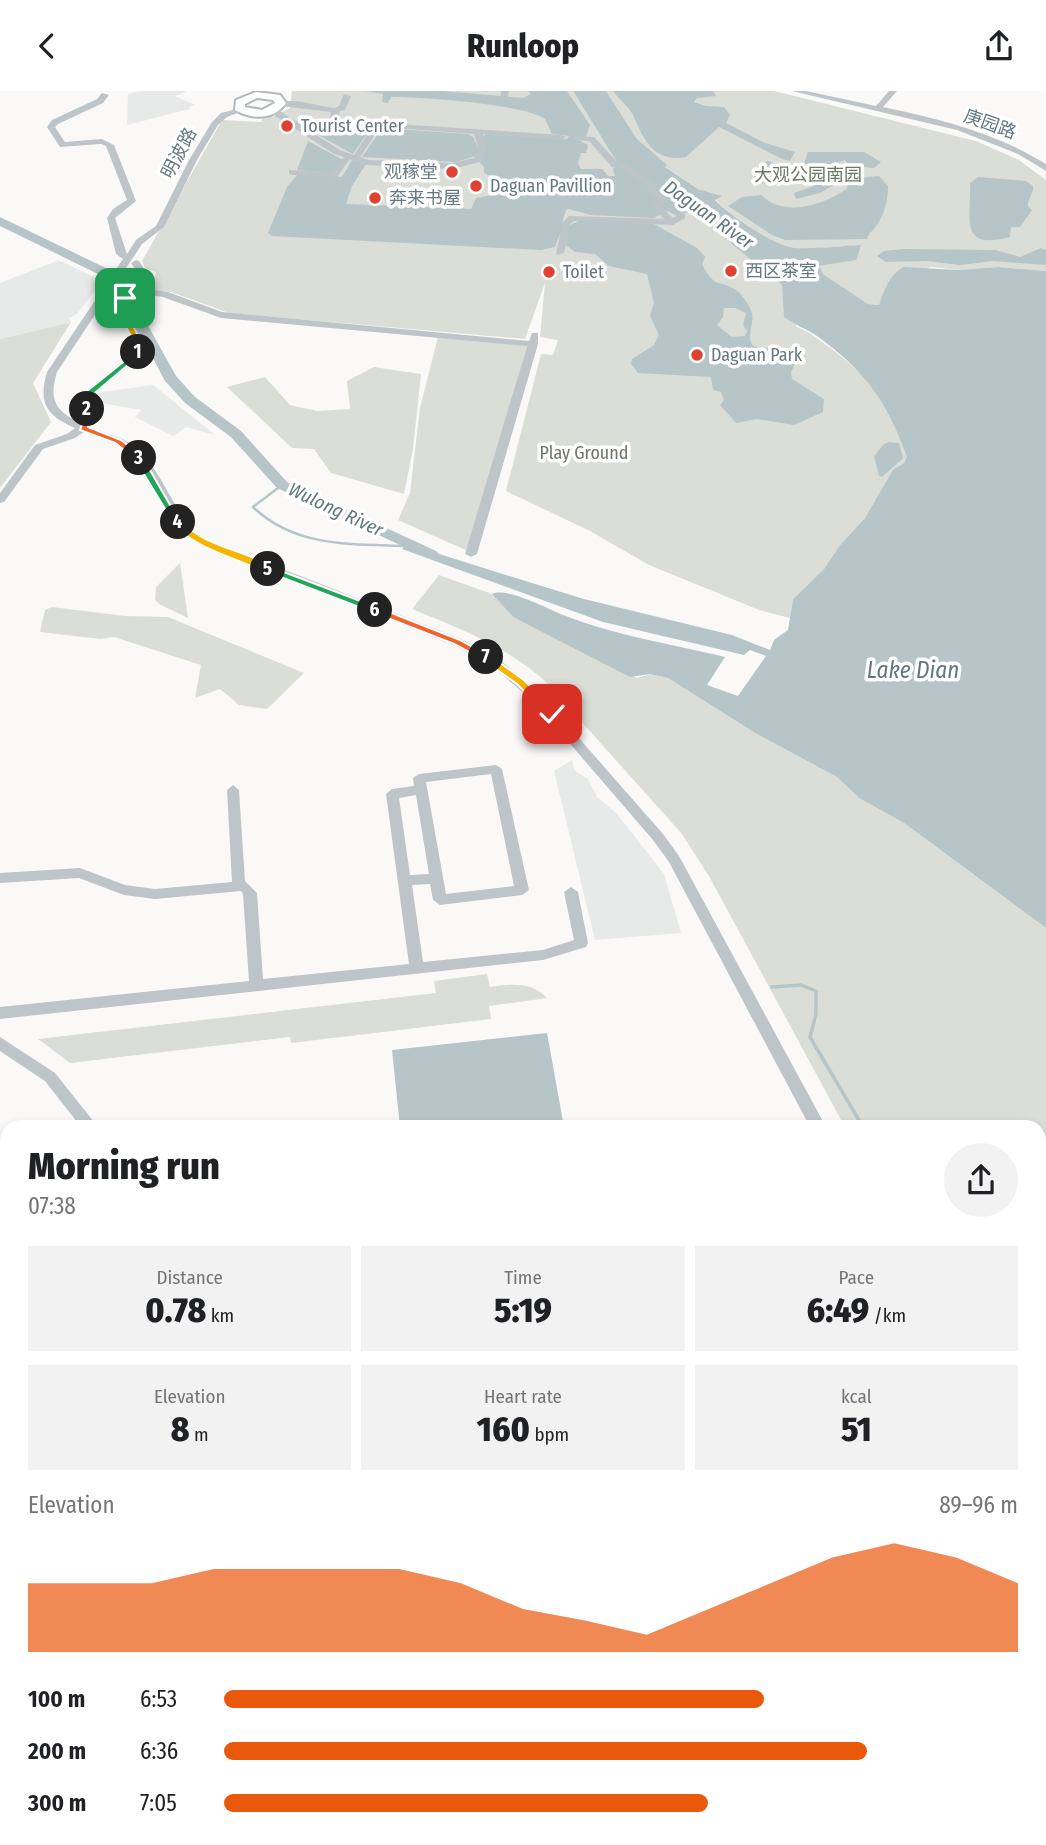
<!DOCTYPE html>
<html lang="en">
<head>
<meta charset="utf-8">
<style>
	body { margin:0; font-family:"Fira Sans Condensed","Noto Sans SC",sans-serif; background:#f2f2f2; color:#202124; height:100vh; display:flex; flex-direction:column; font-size:26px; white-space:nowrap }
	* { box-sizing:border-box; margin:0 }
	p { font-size:23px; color:#757577 }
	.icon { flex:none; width:38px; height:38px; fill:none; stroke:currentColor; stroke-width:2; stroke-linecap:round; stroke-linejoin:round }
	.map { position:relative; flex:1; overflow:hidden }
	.drawer { position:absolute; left:0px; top:1029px; width:1046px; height:726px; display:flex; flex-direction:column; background:#fff; border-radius:21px 21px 0 0; box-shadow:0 4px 10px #0003 }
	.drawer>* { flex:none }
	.pin { position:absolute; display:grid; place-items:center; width:60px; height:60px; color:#fff; margin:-30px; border-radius:14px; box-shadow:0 4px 10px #0006 }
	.km { position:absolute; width:35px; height:35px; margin:-18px; border-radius:50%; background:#222; color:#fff; font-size:19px; line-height:35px; text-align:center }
	.round { display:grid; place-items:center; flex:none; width:74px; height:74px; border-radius:37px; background:#f2f2f2 }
	.headline { display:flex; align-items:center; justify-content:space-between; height:119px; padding:0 28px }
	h1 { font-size:38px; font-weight:800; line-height:52px }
	.figures { display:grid; grid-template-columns:repeat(3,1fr); gap:10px; height:119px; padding:7px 28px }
	.figures div { display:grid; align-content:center; border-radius:0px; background:#f2f2f2; text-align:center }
	.figures b { font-size:35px; font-weight:800 }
	.figures small { font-size:19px; font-weight:400 }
	.figures p { font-size:19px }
	.chart { height:196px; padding:14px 28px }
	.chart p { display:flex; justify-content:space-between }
	.chart svg { width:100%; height:126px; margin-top:7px; fill:#ea580c; opacity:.7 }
	ul { padding:0 28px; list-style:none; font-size:23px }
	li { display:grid; grid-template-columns:112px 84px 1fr; align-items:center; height:52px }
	li i { height:18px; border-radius:9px; background:#ea580c }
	header { display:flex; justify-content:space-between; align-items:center; height:91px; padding:0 28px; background:#fff; font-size:32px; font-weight:800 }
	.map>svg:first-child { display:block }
	.built { fill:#e8e9e9 }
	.green { fill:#daded7 }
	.water { fill:#b6c5c7; fill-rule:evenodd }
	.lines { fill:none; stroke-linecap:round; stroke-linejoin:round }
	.stream-far2 { stroke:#b6c5c7; stroke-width:2.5 }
	.stream-far1 { stroke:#b6c5c7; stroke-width:3.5 }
	.stream { stroke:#b6c5c7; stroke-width:4.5 }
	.river { fill:#b6c5c7; fill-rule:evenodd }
	.major-casing { stroke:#b2b9bc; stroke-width:4 }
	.minor { fill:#bec5c8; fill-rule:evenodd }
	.major { fill:#fff; fill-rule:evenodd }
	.split-1 { fill:#f5b400; stroke:#fff; stroke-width:2 }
	.split-2 { fill:#22a559; stroke:#fff; stroke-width:2 }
	.split-3 { fill:#f0652b; stroke:#fff; stroke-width:2 }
	.split-4 { fill:#22a559; stroke:#fff; stroke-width:2 }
	.split-5 { fill:#f5b400; stroke:#fff; stroke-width:2 }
	.split-6 { fill:#22a559; stroke:#fff; stroke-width:2 }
	.split-7 { fill:#f0652b; stroke:#fff; stroke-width:2 }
	.split-8 { fill:#f5b400; stroke:#fff; stroke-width:2 }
	.poi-dot { fill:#e04231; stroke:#fff; stroke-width:2.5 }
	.labels { text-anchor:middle; stroke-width:7; stroke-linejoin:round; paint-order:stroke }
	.far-street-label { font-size:18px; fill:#657982; stroke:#fff }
	.far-poi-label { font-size:18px; fill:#657982; stroke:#fff; text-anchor:start }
	.far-park-label { font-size:18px; fill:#6b7a64; stroke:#fff }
	.far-water-label { font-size:19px; font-style:italic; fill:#60787c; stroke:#fff }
	.water-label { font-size:23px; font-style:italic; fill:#60787c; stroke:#fff }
</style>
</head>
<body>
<header><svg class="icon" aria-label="back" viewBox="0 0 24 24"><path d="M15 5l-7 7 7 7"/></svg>Runloop<svg class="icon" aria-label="share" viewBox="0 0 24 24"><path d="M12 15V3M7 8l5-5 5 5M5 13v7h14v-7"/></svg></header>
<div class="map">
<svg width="1046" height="1754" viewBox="0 0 1046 1754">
	<rect width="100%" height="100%" fill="#faf9f8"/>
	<g class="built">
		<polygon points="139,0 189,0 175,5 195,14 189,16 190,18 127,34 128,3"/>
		<polygon points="59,169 102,190 77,223 69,227 71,231 0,248 0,192"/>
		<polygon points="153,294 215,344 186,336 173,345 135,326 141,319 90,310 95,302"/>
		<polygon points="572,669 575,680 588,688 597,706 617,723 664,783 681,842 595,849 554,680"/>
	</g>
	<g class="green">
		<path d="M292,0H573L618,73L712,134L782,194L783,206L797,236C812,242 817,248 829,256C872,287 890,318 908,366L904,372L893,380L865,427L840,454L824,478L793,508L790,527L759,519L649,474L590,440L506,400L541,263L553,264L558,249L540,246L545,192L525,248L229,222L171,201L154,199L156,181L145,177L142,170L222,29L261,31L263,27L275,25L290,17Z"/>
		<path d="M606,0H774L976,50L1019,69L1046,89V180L998,176L958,179L931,176L886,195L879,214L868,213L823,183L818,175L857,169L861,154C839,155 816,159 794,157C774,155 729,123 715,108L721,105L698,98L664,75L637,48Z"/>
		<polygon points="71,231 33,292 51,331 0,397 0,248"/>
		<polygon points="438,246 527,254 468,460 398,429 410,402 420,317"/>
		<polygon points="374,276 421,283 413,358 404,403 331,382 314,358 292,357 227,296 265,286 290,314 317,320 350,318 347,290"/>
		<polygon points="180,472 188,527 161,514 155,509 156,496"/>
		<path d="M439,484L492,503L513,526L637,587L650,583L668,587L755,642L837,686L859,707L904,732L1046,837V1269L1040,1264V1036H845L710,787L682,743L546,591C506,555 461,538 412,518Z"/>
		<polygon points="52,516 125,525 168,526 304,582 267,618 239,614 220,598 195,607 201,574 114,546 101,548 40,541 45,519"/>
		<path d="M487,883L490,896C510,893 532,890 547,907L489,915L491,928L291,952L290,946L70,972L38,948L436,902L434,890Z"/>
		<polygon points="7,1291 7,1748 15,1748 11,1754 0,1754 0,1295"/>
	</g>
	<g class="water">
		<path d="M365,0H443L523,7L531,3L528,0H567L590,34L586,46L577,48L588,54L586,62H581L578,72L581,78H602L608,85H615L613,78L618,73L573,0H606L637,48L667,74L665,76L698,98L722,105L715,109C729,123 775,156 795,157C816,158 840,155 861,154L857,169L819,175L823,183L868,213L879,214C884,199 889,184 904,176L958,179L998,176L1046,180V837L904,732L859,707L837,686L755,642L668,587L650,583L630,586L513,526L492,503C507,496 546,517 563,524C614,544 671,553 725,566L707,594L738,605L766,565L750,559L744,564L603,531L402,458L409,450L439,463L532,492L584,508L732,544L770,559L774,549L788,539L793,508L824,478L840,454L865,427L893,379L904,372L907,366C887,310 865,280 817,245C807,238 795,234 784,226L782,194L692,120L677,125L668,120L654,127L591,124L569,118L566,119L562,132L570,134L583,128L652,132L697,157L705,166L702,173C716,200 718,187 736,199C741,202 747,211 750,217C757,230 746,241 752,254C767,262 786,252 798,267L791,281L792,288L824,308L823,321L794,334L757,328L736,332L720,314L724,309L721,301L713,299L711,286L638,282L631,273L632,268L654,254L659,244L650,225L654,212L647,183L609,175L595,163L575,161L566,154L567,143H560L555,156L541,159L272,145L268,142L287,96L299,82L342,86L352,69L366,73L352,95L346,113L471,118L476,107L493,104L496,87L484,82V76L480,72L484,63L455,71L362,66L382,37L468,43L473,46L480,60V47L486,43L567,48L569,45L552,43L545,28C525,13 420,6 391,6L388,12L382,11L383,3ZM724,217H735L746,222L743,234L747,240L745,245L732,246L717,234L723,226Z"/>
		<path d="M613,0H713L716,5L697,7L694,11L706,15L724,16L730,24L726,32L765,52L795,61L790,70L782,68L719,36L686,66C655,72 644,50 634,26C630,16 619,9 613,0Z"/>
		<polygon points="323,36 363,37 369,40 353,63 320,45 318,38"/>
		<polygon points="308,50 343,69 335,82 297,79"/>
		<polygon points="808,61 864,61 881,71 874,77 848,74 845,69 832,74 804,73"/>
		<polygon points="767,70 786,76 830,83 834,86 835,93 820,102 796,108 794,102 819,93 822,87 815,84 787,80 776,93 758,92 752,82"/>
		<path d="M879,85L888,95C888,109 885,122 877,134C873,140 869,141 867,148L785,149L772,144L728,115L742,106L761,104C785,127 822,114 847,98L846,88Z"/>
		<path d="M978,86L1026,90L1033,95C1034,102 1028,107 1028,115L1032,119L1020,136H1011L1010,146C959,159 971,130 970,92Z"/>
		<polygon points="1041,157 1046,159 1046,174 993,170 960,174 927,170 886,171 877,165 884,160 903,158 996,159 1020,166"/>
		<polygon points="889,351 899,352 903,367 882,386 879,385 874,365 884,353"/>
		<polygon points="547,942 564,1036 400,1036 392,959"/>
	</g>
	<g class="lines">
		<path class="stream-far2" d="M282,394L253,416C296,457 352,453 407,455"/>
		<polyline class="stream-far1" points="772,896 801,894 816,900 816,923 810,946 863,1036"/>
		<polyline class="stream" points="1040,1248 1042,1250"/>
		<polygon class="river" points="0,126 110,179 129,194 135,211 176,285 195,306 241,340 287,391 436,460 439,463 436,466 426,466 277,397 231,346 185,312 165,290 123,211 119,199 102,185 0,135"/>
		<g class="major-casing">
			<path id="major" d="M256,1L280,4L286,12C274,29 253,29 235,19L236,9ZM257,7L273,9L275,12L262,19L245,16V13Z"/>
		</g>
		<g class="minor">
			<polygon points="501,0 509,0 507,8 501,8"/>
			<path d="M792,0H806L876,15L889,0H897L883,16C940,28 996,42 1046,73V80L1018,63L957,39Z"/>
			<path d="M102,2L109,4L103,12L58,33L55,36L65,51L102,48L114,54L136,110L115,127L127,163L136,149L156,135L189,69L212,31L221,22L241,17L245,19L227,26L218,34L197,69L164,136L142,153L57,281C49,308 54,320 81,332V304L134,261L135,256L117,213L122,205L140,198V185L131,172L136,169L139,170L149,185V198L168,201L222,221L529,250L532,242H538V253L477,463L471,466L465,463L527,255L221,227L163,206L145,203L129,209L127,213L145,256L143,262L90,307V336C105,342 123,346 135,356C164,381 172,421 201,446L461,548L499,568L542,605L663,743L679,765L826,1036H810L669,771L653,749L534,611L491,574L453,554L193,450C164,425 157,386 129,361C116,351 99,346 84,341L75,347L43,358L4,411L0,412V402L35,354L67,343L75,337C46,324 38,312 47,281L123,168L116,163L107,127L113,118L127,109L106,55L101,53L60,56L47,36L52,29L97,8Z"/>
			<path d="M344,3L351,5L345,19L340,20L337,28H334L330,26L331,21L281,15L277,13C293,5 317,16 335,17L339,15Z"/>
			<path d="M271,18H277L295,30L375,34L382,32L562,44L566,46L562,48L483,43L487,59L480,71L452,78L366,74L350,68L337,86L292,84L289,83V79L332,81L344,66L334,63L271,22ZM302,35L371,38L354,64L340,59ZM383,36L474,43L479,59L474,67L452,72L368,69L360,66L379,38Z"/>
			<polygon points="574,45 594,46 617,71 625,72 656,94 656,100 667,109 661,116 673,127 682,122 685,123 685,127 673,134 574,130 570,133 564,162 556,164 562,132 569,125 664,128 652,116 658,109 649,103 649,97 620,77 612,76 589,50 574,49"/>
			<path d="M496,674L502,678L529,799L522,804L440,814L433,809L430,793L412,794L423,871L543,859L574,849L564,801L571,796L578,801L588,852L586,856L543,869L0,928V916L249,890L243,803L241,800L155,808L124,804L79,787L0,792V782L80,777L125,794L155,798L232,791L227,699L233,694L239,699L245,790L257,802L263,888L409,873L386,703L392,698L414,695L413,687L419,683ZM491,683L514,795L446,803L426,691ZM416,704L429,783L410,784L399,707Z"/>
			<polygon points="0,946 55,982 98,1036 81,1036 45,990 0,960"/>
			<polygon points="7,1278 7,1296 0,1299 0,1281"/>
			<polygon points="1040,1290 1046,1292 1046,1310 1040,1307"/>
			<polygon points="1040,1554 1046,1556 1046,1574 1040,1572"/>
		</g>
		<use href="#major" class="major"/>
	</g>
	<polygon class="split-1" points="125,205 129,207 126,213 130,229 144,256 141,263 134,261 136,256 123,229 118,213"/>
	<polygon class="split-2" points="138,259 141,263 89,307 91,318 84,320 82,304"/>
	<polygon class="split-3" points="87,316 91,318 91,331 88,336 121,349 142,365 142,368 136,368 115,352 80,339 83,331 83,318"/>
	<polygon class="split-4" points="139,364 143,367 181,433 173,431 134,367"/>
	<path class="split-5" d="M175,429H181C206,458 245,457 273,478L265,480C244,471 178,452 175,429Z"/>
	<polygon class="split-6" points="268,475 379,517 380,519 372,521 265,480 265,476"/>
	<polygon class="split-7" points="372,517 379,517 460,549 490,566 482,568 454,553 372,521"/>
	<polygon class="split-8" points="482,564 489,564 524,589 556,621 556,625 549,625 517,593 482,568"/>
	<g class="poi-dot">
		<circle cx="287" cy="35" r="7"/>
		<circle cx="452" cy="81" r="7"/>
		<circle cx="476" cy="95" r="7"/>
		<circle cx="375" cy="107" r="7"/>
		<circle cx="731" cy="180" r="7"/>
		<circle cx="549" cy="181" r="7"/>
		<circle cx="697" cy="264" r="7"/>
	</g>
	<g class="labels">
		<g class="far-street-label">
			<text transform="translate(990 33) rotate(20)" y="6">庚园路</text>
			<text transform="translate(179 62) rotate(-62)" y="6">明波路</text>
		</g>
		<g class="far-poi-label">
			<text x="301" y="41">Tourist Center</text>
			<text x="438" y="87" text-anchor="end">观稼堂</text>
			<text x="490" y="101">Daguan Pavillion</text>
			<text x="389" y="113">奔来书屋</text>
			<text x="745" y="186">西区茶室</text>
			<text x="563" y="187">Toilet</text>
			<text x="711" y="270">Daguan Park</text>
		</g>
		<g class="far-park-label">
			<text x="808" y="90">大观公园南园</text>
			<text x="584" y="368">Play Ground</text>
		</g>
		<g class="far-water-label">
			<text transform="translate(709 123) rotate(35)" y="7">Daguan River</text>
			<text transform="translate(336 418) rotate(25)" y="7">Wulong River</text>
		</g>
		<g class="water-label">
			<text x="913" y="587">Lake Dian</text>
		</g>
	</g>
</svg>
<div class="pin" style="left:125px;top:207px;background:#1e9e55"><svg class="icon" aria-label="arrive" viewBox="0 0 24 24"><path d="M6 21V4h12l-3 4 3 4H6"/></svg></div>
<div class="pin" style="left:552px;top:623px;background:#d93025"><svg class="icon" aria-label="check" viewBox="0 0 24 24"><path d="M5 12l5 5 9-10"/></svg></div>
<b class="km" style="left:138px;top:261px">1</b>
<b class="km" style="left:87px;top:318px">2</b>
<b class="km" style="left:139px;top:367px">3</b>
<b class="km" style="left:178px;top:431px">4</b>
<b class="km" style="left:268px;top:478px">5</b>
<b class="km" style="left:375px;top:519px">6</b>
<b class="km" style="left:486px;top:566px">7</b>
<section class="drawer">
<div class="headline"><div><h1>Morning run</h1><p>07:38</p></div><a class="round"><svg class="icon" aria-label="share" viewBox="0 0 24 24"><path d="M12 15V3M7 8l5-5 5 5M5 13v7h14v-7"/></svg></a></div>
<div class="figures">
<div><p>Distance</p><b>0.78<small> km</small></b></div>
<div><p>Time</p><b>5:19</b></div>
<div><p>Pace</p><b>6:49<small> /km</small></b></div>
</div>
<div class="figures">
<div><p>Elevation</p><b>8<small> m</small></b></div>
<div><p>Heart rate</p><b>160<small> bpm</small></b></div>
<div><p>kcal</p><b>51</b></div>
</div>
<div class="chart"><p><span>Elevation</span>89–96 m</p>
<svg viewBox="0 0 160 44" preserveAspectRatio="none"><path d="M0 44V20L10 20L20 20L30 15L40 15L50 15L60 15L70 20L80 29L90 33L100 38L110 29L120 20L130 11L140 6L150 11L160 20V44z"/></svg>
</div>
<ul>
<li><b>100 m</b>6:53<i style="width:68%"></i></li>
<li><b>200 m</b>6:36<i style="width:81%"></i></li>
<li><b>300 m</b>7:05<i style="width:61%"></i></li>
</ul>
</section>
</div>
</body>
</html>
